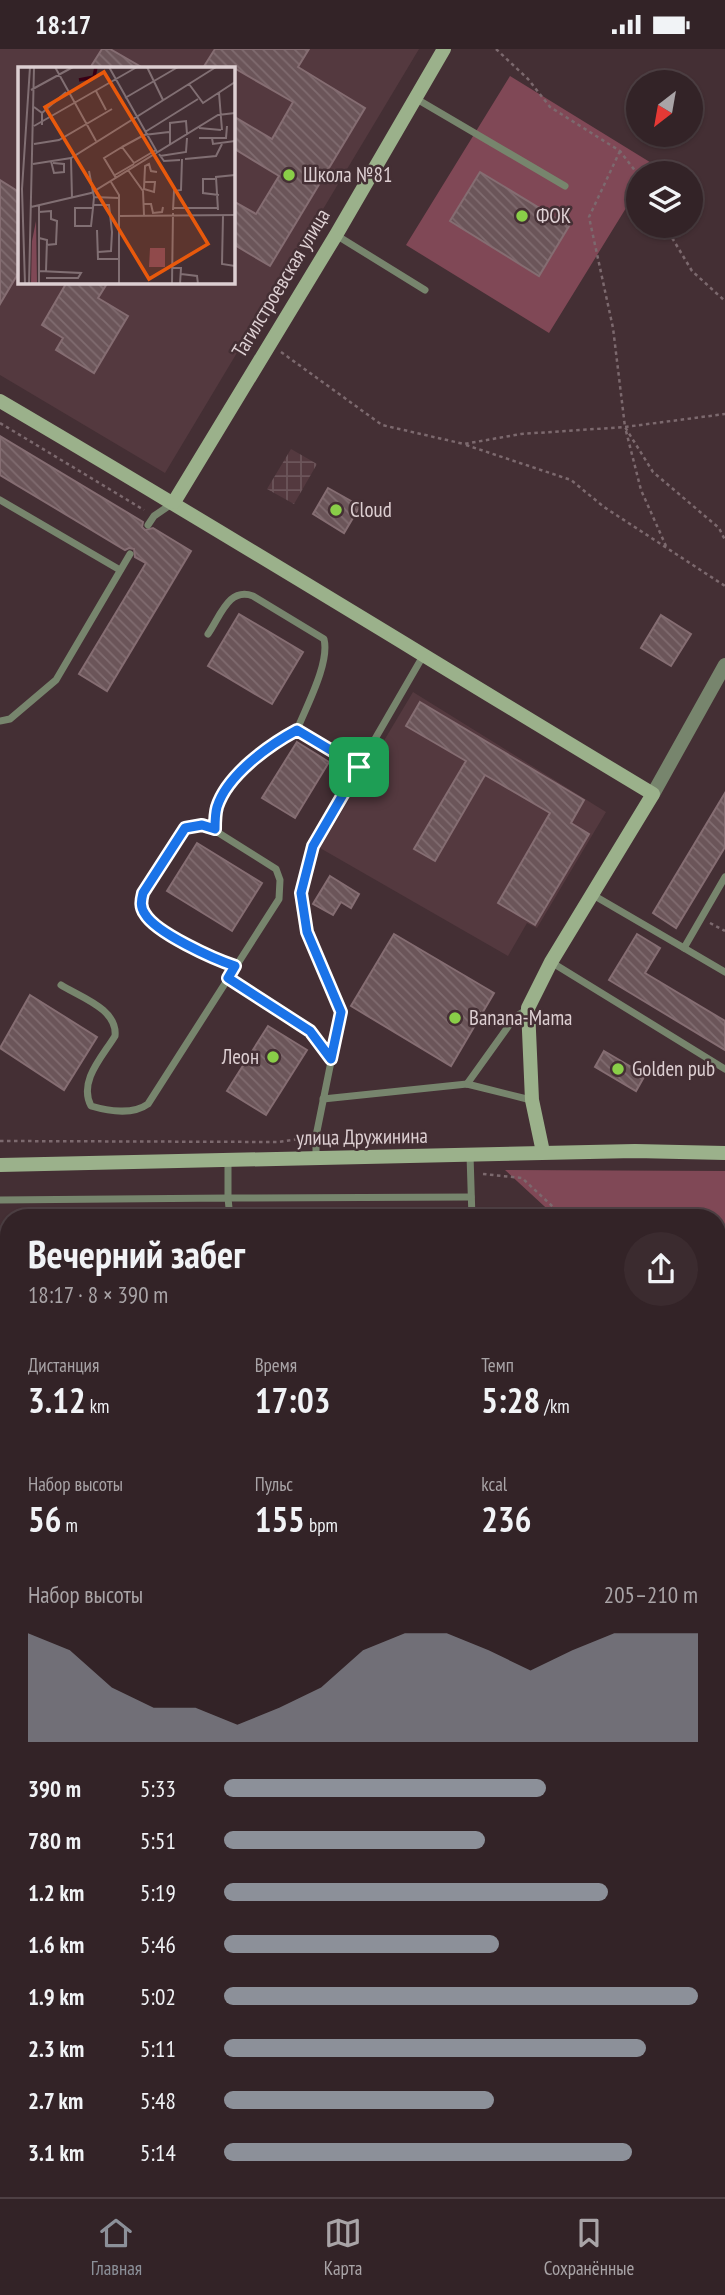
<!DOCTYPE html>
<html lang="ru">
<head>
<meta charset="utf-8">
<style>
	body { margin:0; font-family:"PT Sans Narrow",sans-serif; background:#3b2b2f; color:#f1f3f6; height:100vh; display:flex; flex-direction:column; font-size:26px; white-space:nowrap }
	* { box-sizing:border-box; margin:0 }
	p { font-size:23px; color:#a9a4a7 }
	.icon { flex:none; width:38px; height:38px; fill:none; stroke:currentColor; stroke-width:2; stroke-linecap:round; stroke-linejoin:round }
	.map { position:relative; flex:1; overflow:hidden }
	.details { position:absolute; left:0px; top:1160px; width:726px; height:989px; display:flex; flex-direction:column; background:#332327; border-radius:28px 28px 0 0; box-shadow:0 2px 5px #0004,0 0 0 2px #4e4044 }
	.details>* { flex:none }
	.needle { width:46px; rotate:211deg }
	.tools { position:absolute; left:626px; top:21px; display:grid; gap:14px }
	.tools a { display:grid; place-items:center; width:77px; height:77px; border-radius:50%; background:#332327; box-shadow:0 2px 5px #0004,0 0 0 2px #4e4044; font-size:35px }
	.pin { position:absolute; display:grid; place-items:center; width:60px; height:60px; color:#fff; margin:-30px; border-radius:14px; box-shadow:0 4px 10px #0006 }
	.round { display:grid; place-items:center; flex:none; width:74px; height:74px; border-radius:37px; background:#3b2b2f }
	.headline { display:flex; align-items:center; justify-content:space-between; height:119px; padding:0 28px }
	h1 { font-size:38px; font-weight:600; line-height:52px }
	.stats { display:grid; grid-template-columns:repeat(3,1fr); gap:10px; height:119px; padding:7px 28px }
	.stats div { display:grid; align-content:center }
	.stats b { font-size:35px; font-weight:600 }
	.stats small { font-size:19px; font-weight:400 }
	.stats p { font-size:19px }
	.chart { height:196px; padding:14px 28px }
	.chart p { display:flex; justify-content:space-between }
	.chart svg { width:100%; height:126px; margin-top:7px; fill:#8c9099; opacity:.7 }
	ul { padding:0 28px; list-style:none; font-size:23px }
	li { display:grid; grid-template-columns:112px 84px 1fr; align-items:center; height:52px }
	li i { height:18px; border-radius:9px; background:#8c9099 }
	.status { display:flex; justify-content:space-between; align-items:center; height:49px; padding:0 35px; background:#332327; direction:ltr }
	.status svg { height:19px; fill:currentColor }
	.dock { display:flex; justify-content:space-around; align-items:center; height:98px; border-top:2px solid #4e4044; background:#332327; font-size:19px; color:#a9a4a7 }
	.dock a { display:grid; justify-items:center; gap:4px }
	.dock .selected { color:#8c9099 }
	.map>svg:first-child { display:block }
	.built { fill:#54393f; fill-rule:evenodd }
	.industrial { fill:url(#industrial-grid) }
	.grass { fill:#804856 }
	.building { fill:url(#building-back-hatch); stroke:#856d72; stroke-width:2 }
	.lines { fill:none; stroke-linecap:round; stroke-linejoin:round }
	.path { stroke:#7c696e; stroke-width:2.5; stroke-dasharray:3.5 3.5; stroke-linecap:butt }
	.lane { stroke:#77856d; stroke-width:7 }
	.street { stroke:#77856d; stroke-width:14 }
	.secondary { stroke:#9bb18b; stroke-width:14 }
	.route-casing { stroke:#fff; stroke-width:14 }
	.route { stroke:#1a73e8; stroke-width:9 }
	.poi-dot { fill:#89ce48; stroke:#442f34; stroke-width:2.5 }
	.labels { text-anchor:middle; stroke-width:5; stroke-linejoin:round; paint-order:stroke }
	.poi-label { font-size:21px; fill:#ddcfd2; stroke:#442f34; text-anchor:start }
	.street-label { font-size:21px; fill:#ddcfd2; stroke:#442f34 }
	.inset-river { fill:none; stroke:#370015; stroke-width:3.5 }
	.inset-road { fill:none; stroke:#816f73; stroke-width:2 }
	.view { fill:#e8590c; fill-opacity:0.15; stroke:#e8590c; stroke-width:3.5 }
	.inset-edge { fill:none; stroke:#ddcfd2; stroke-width:3.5 }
</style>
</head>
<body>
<div class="status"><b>18:17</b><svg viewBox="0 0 49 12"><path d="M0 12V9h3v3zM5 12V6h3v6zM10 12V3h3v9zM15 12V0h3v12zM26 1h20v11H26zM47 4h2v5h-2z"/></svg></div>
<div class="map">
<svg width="725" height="2148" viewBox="0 0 725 2148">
	<defs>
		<pattern id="industrial-grid" width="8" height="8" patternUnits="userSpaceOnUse" patternTransform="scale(1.75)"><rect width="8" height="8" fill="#54393f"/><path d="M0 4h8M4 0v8" fill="none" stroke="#6c555a"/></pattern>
		<pattern id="building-back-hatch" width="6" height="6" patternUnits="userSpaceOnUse" patternTransform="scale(1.75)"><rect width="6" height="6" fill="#6b5559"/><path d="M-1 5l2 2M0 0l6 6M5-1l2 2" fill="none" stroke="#806c70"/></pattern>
	</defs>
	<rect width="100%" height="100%" fill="#442f34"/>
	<g class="built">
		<path d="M0,0H419L165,424L0,326ZM19,19H233V233H19Z"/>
		<polygon points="413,643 606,763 537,879 527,874 508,907 320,799"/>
	</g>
	<polygon class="industrial" points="291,400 317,415 294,455 267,440"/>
	<g class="grass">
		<polygon points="510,27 653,115 647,124 639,124 639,138 549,284 406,196"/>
		<polygon points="505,1121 725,1122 725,1188 718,1200 718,1169 557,1169"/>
	</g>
	<g class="building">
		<polygon points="102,0 110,0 143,19 90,19"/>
		<polygon points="215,0 309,0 298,18 365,59 270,217 233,195 233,152 256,165 279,127 233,99 233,67 272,90 293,53 234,19 203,19"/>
		<polygon points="480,123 569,177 539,227 450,172"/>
		<polygon points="0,131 19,143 19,223 0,255"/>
		<polygon points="67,233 108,233 98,249 128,267 94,324 56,301 63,289 42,276"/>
		<polygon points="0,387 143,473 142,478 145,481 153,479 191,502 107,642 79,625 146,514 135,508 134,500 129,499 125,501 0,426"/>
		<polygon points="328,439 360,457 344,484 313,465"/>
		<polygon points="239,565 303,603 272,655 208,617"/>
		<polygon points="661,566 691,585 671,617 641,599"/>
		<polygon points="420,653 584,751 571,774 589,785 535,876 498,854 550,764 485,726 435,812 414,800 466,712 406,677"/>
		<polygon points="297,693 329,713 295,769 262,749"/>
		<polygon points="725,744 725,798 676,879 653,864"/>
		<polygon points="197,794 262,834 232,882 167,842"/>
		<polygon points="330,827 359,845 351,859 341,853 333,866 313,855"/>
		<polygon points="394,885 494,944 451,1017 351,957"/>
		<polygon points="637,885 660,899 645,924 725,972 725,1001 609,931"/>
		<polygon points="30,946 97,988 64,1041 0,999"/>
		<polygon points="268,977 307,1001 266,1066 227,1042"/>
		<polygon points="604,1002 645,1026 636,1042 595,1018"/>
	</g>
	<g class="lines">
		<g class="path">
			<polyline points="496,0 528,30 550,58 620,102 639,127"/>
			<polyline points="620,102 589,168 613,279 625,378 653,423 719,479 725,491"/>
			<polyline points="665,177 692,222 725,252"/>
			<polyline points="281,303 382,376 464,395 521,385 625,378 725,365"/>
			<polyline points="0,374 144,461"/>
			<polyline points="626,382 641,441 666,497"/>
			<polyline points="466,396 571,431 604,458 725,537"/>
			<polyline points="710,874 725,882"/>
			<polyline points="0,1092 278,1093 306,1089"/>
			<polyline points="483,1125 522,1129 565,1169"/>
			<polyline points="718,1289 725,1294"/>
		</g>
		<g class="lane">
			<polyline points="415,49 565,137"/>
			<polyline points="336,186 425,241"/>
			<polyline points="0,451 120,521"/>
			<polyline points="148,476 154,467 173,454"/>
			<path d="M208,585C221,566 229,538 253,547L324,590C330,614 306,658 297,681L359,718"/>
			<polyline points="0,672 10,670 56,631 130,505"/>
			<path d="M214,781C215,773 215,765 217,758C227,725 269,696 297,681"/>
			<polyline points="725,828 684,899 725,923"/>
			<polyline points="593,846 684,899"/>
			<polyline points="551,913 725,1020"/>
			<polyline points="228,929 310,982 331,1010"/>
			<path d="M61,936C80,948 118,960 115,987C103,1007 78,1032 91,1057C108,1062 133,1066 148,1055L279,850L280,831L276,820L214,781L202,776L185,779L143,844C141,852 140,858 145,865C156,884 214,910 235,917"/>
			<polyline points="467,1035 515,968 528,960"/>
			<polyline points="323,1050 467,1035 531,1051"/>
			<polyline points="470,1106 472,1169"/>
			<polyline points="316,1109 316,1087 341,963 307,883 301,844 313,797 423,607"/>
			<polyline points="228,1111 228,1149 471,1148"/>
			<polyline points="0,1151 228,1149 230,1169"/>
			<polyline points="718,1223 725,1211"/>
			<polyline points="0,1352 9,1352"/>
		</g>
		<g class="street">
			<polyline points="653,745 725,616"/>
			<polyline points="718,1543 725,1543"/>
			<polyline points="0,1553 9,1553"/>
			<polyline points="718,1771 725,1771"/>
			<polyline points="718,1999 725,1999"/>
			<polyline points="0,2009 9,2009"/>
			<polyline points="454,2148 454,2140"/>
		</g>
		<g class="secondary">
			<path d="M0,352C219,480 435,614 653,745L551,913L528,959L532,1051L543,1103"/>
			<polyline points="174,453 336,186 444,0"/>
			<polyline points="0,1116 635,1102 725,1104"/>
		</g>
	</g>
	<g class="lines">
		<g class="route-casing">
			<path id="route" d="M297,681L359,718L313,797L301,844L307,883L341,963L331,1010L310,982L228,929L235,917C214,910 156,884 145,865C140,858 141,852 143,844L185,779L202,776L215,780C215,773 215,765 217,758C227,726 269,696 297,681Z"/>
		</g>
		<use href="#route" class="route"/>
	</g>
	<g class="poi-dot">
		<circle cx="289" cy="126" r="7"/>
		<circle cx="522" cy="167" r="7"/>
		<circle cx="336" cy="461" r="7"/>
		<circle cx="455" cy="969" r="7"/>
		<circle cx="273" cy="1008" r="7"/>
		<circle cx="618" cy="1020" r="7"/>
	</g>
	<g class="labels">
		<g class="poi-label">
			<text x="303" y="133">Школа №81</text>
			<text x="536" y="174">ФОК</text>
			<text x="350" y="468">Cloud</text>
			<text x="469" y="976">Banana-Mama</text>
			<text x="259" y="1015" text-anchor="end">Леон</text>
			<text x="632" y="1027">Golden pub</text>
		</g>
		<g class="street-label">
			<text transform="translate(281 234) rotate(-59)" y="7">Тагилстроевская улица</text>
			<text transform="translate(362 1088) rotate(-1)" y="7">улица Дружинина</text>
		</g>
	</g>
	<g transform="translate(18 18)">
		<rect width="217" height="217" fill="#442f34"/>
		<path d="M18,154L19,217H13L14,174ZM132,181H147V200H131Z" fill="#804856"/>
		<path class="inset-river" d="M61,13L76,10L78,0"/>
		<path class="inset-road" d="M37,0L78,74M91,0L139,85M129,0L145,33M171,17L185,36L217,15M13,23L55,0M78,24L88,43M201,26L204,63M107,31L160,0M16,40L24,46V58M24,46L48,25M16,59L119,0M181,61L203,63M127,65L180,32M181,71H208L209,59M194,71L195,77L217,74M16,77L41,73L94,42M152,78V56L168,54L169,67M104,80L126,68L151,65M141,87L146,94L162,93M142,89L168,85L169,71M53,91L54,131M167,92L198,89L204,77M33,94L36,106L46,105V97L35,96M15,97L53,91L198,0M110,103L125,124L126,148M71,104L76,130L101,131M97,108L116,97M98,111L86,91L104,80L116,96L138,83M197,112H185V126L201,128M93,115L101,128V217M126,115H137L136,125L126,122L127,100V99L131,97L133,104L139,105M126,137H133L135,146L144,145L145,140M76,138H91L94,165L93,184L80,185M21,139V217M13,140L73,126L200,48L217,46M75,141L73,159H57V141H75L76,130M155,141H200M155,143L156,124L163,123L164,92M200,143L198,110L217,108M21,145L33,144V152L39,154L38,177L28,178M101,149L217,148M205,149L204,197L217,199M79,163L80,192H101M21,171L29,173L28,204M154,201H163L162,217M21,204L63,206L60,211H28M163,207L179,209L180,217M7,217L4,122L12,0M11,217L16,0M154,217L155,146"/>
		<path class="view" d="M86,5L190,177L131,212L27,40Z"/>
		<rect width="217" height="217" class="inset-edge"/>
	</g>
</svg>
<div class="tools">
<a><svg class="needle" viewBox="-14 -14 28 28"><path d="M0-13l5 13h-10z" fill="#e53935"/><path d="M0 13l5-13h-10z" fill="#a9a4a7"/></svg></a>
<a><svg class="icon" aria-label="layers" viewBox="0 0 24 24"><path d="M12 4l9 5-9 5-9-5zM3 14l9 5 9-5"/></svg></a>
</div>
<div class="pin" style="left:359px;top:718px;background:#1e9e55"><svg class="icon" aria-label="arrive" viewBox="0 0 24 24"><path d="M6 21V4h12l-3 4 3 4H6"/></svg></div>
<section class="details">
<div class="headline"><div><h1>Вечерний забег</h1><p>18:17 · 8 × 390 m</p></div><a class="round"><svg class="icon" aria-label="share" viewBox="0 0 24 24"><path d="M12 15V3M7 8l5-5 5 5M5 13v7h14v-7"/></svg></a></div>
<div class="stats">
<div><p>Дистанция</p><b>3.12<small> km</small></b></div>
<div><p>Время</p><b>17:03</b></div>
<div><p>Темп</p><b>5:28<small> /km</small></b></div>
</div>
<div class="stats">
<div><p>Набор высоты</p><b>56<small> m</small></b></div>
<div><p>Пульс</p><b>155<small> bpm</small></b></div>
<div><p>kcal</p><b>236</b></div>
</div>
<div class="chart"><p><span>Набор высоты</span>205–210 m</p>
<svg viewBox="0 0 160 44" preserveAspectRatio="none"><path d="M0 44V6L10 12L20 25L30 32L40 32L50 38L60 32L70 25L80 12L90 6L100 6L110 12L120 19L130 12L140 6L150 6L160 6V44z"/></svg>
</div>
<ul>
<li><b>390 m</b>5:33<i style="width:68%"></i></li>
<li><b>780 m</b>5:51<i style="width:55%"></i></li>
<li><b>1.2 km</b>5:19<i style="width:81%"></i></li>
<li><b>1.6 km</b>5:46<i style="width:58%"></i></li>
<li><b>1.9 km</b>5:02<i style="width:100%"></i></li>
<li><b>2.3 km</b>5:11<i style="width:89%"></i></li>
<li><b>2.7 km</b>5:48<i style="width:57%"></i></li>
<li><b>3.1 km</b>5:14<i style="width:86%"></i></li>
</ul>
</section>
</div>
<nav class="dock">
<a class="selected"><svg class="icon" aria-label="home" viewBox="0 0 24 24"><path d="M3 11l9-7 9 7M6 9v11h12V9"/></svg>Главная</a>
<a><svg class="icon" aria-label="map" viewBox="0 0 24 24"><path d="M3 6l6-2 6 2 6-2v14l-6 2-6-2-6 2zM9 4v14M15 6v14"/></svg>Карта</a>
<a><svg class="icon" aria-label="saved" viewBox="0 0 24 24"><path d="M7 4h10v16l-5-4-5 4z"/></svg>Сохранённые</a>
</nav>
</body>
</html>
